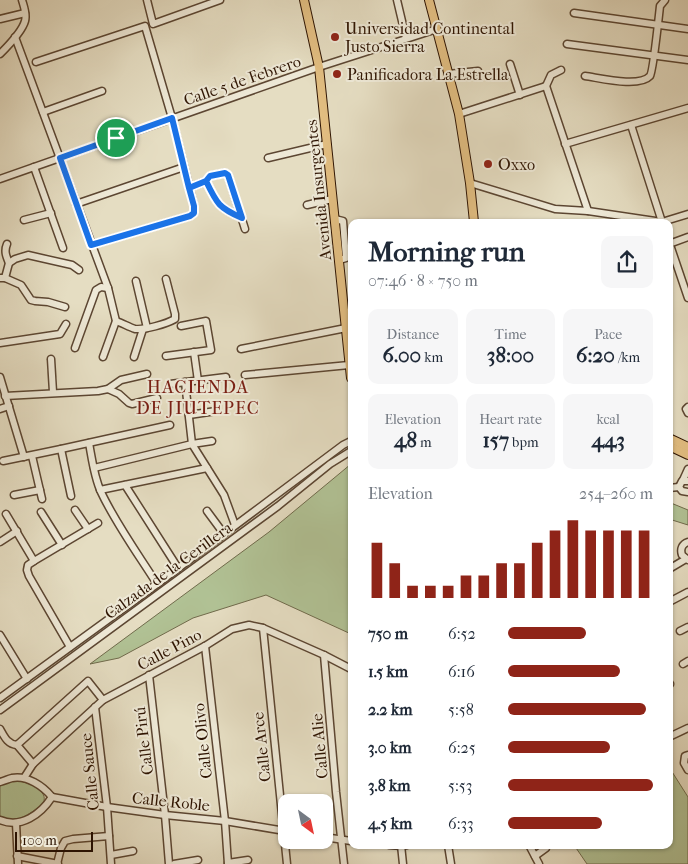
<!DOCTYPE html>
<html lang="en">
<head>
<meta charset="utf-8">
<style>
	body { margin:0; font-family:"IM FELL French Canon",serif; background:#f6f6f7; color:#1f2937; height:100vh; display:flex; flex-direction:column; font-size:19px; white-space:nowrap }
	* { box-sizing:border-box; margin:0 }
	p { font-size:16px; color:#747a83 }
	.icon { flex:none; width:28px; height:28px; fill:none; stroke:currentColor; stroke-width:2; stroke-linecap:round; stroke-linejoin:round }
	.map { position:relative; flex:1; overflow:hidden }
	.panel { position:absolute; left:348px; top:219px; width:325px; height:630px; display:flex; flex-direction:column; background:#fff; border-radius:10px; box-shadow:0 1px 4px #0004 }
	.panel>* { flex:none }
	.needle { width:32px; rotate:147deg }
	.buttons { position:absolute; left:278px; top:794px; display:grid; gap:10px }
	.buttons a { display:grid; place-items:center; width:55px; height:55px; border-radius:10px; background:#fff; box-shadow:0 1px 4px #0004; font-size:25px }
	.scale { position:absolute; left:15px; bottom:12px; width:78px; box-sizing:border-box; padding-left:5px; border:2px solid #2e1402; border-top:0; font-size:14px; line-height:18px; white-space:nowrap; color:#2e1402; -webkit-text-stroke:4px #eee9d7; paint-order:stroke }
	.pin { position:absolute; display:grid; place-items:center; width:42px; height:42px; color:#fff; margin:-21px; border:2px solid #fff; border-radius:50%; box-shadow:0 1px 5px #0007 }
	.round { display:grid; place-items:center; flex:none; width:52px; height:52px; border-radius:10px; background:#f6f6f7 }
	.overview { display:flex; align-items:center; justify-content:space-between; height:85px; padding:0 20px }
	h1 { font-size:28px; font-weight:700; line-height:38px }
	.stats { display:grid; grid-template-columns:repeat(3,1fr); gap:8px; height:85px; padding:5px 20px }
	.stats div { display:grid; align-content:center; border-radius:10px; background:#f6f6f7; text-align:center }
	.stats b { font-size:21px; font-weight:700 }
	.stats small { font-size:14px; font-weight:400 }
	.stats p { font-size:14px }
	.chart { height:140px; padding:10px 20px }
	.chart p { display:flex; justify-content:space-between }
	.chart svg { width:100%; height:90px; margin-top:5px; stroke:#8f2418; stroke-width:6 }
	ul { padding:0 20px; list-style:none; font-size:16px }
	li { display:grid; grid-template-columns:80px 60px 1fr; align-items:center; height:38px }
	li i { height:12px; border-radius:6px; background:#8f2418 }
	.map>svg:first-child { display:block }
	.green { fill:#b1c295; stroke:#706b4c }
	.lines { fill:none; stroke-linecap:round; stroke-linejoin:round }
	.minor-casing { stroke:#5c4632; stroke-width:9 }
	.major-casing { stroke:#2e1402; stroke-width:10 }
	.minor { stroke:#eee9d7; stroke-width:6 }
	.major { stroke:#e2be81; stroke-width:8 }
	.route-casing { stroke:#fff; stroke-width:10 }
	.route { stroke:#1a73e8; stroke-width:6 }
	.poi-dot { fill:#8f2418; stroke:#eee9d7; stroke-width:2 }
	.labels { text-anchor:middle; stroke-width:4; stroke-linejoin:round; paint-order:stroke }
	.poi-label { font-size:16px; fill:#2e1402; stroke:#eee9d7; text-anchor:start }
	.street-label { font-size:16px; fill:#2e1402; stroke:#eee9d7 }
	.neighbourhood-label { font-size:18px; letter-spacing:1px; fill:#7a1f14; stroke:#eee9d7 }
</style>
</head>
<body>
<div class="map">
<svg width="688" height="864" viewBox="0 0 688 864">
	<rect width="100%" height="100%" fill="#e5ddc2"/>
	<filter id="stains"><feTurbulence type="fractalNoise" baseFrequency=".004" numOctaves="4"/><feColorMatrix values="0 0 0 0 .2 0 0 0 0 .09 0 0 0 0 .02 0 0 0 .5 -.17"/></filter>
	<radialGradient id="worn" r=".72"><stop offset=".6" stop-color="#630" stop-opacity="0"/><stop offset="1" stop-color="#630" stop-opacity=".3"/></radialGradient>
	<g class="green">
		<polygon points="351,464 351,634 266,595 193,618 119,658 90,664 269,532"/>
		<polygon points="671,503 688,510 688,525 669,519 669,509"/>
		<polygon points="669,767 688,797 688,864 587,864 574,845 669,845"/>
		<path d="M21,781C31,784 51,792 42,805C28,814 18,825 0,816V784L4,782Z"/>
	</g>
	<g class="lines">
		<g class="minor-casing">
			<g id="minor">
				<polyline points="147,0 153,24 220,0"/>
				<polyline points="397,0 406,38"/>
				<polyline points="574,13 688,29"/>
				<polyline points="0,19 25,13"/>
				<polyline points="15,37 108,288 116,321 103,357"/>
				<polyline points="567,44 688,60"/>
				<path d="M0,54C8,46 22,32 25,21C27,14 24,7 22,0"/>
				<polyline points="36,62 145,26 172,118 194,206 194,213 190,216 91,245"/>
				<polyline points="510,64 520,95"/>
				<polyline points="448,74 478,71"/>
				<path d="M585,76C600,78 639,88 650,76C653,72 659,15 660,6L665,0"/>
				<polyline points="546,86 588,211"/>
				<polyline points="546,86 551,75 561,70"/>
				<polyline points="43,112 102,91"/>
				<polyline points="459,114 546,86"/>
				<polyline points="631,125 662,222"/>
				<polyline points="565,144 688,108"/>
				<polyline points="268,158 327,144"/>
				<polyline points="34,167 63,248"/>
				<polyline points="0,179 319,67 437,29"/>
				<polyline points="470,183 555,209 588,211 662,222 688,214"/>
				<polyline points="189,188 206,181"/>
				<polyline points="76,204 184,167"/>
				<polyline points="307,205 332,199"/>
				<path d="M242,218C219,208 217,204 206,181L210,176L225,173L228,175L245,229"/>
				<polyline points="335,219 343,221 346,258 339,260"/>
				<polyline points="24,220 51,213"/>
				<polyline points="669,242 688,298"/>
				<polyline points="669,244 688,237"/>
				<polyline points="9,263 15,259 28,255 72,265 79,270"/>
				<polyline points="0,278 5,278 21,285 31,300 35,301 48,302 65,307"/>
				<path d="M5,278L9,263C6,256 4,251 7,244"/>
				<polyline points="136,281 147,328"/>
				<path d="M116,321C122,323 129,327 135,329C145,330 166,324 175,319V314L166,279"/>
				<polyline points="0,343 60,334 66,324"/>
				<polyline points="75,348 96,290 101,287 108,288"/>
				<polyline points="241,349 346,328"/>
				<polyline points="194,352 198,381"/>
				<polyline points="166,356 211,350 206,321 181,326"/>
				<polyline points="134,357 143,329"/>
				<polyline points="51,359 53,392"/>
				<polyline points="245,375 349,365"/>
				<polyline points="0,377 24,457"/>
				<polyline points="185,382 192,444 224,495 235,525"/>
				<polyline points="170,384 226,377"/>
				<polyline points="108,389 119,394 129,403 132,404 157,398"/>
				<polyline points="5,396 98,391 108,389 121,380 147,374"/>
				<polyline points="688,407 686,409 688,413"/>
				<polyline points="0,409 9,406"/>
				<polyline points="189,415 216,411"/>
				<path d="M89,443C92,459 94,477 101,492C116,524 138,554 157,584"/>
				<polyline points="61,449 71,496"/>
				<polyline points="32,456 42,499"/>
				<polyline points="3,461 61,449 170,425"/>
				<polyline points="94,468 192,444 212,441"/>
				<polyline points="683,480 688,469"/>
				<polyline points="688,481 682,481 679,487 682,491 688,492"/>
				<polyline points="125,485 178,568"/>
				<polyline points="669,488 679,487"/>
				<polyline points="100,490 207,468"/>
				<polyline points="14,495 40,490"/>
				<polyline points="75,510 88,529"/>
				<polyline points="207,511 224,534"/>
				<polyline points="41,512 62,545"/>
				<polyline points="6,514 34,561"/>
				<polyline points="0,542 17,531"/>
				<path d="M688,542C682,544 680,549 682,555L688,560"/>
				<polyline points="669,569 686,559"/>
				<polyline points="669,602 688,592"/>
				<polyline points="263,628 287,864"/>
				<polyline points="680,631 688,627"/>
				<polyline points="0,635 27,679"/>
				<polyline points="205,646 225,821 228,864"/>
				<polyline points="70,647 29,576 27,570 28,565 34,561 98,523"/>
				<polyline points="324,655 336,792 344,864"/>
				<polyline points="683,664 688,661"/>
				<polyline points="149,675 165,815 169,864"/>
				<polyline points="669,685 670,684"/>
				<polyline points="0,698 157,584 343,445 351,441"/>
				<polyline points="95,707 107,807 111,864"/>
				<polyline points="0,710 278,506 330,464 351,451"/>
				<path d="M0,729C4,736 7,744 17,745"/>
				<polyline points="669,737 688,728"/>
				<polyline points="17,745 88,681 103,700"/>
				<polyline points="17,745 33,764"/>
				<polyline points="688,755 685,756 684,763 688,770"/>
				<polyline points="24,778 33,764 103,700 205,646 232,629 249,625 263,628 324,655 351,669"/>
				<path d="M0,782C4,781 8,779 12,778C27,775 43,786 52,797"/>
				<polyline points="52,797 107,807 165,815 225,821 285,831"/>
				<path d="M0,820C21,829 41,814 52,797"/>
				<polyline points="16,823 18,864"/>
				<polyline points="324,837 351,841"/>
				<polyline points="389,845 402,846 407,845"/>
				<polyline points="401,845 403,864"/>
				<polyline points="448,845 451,864"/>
				<polyline points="529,845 539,864"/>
				<polyline points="111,855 133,851"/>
				<polyline points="17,856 58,864"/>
				<polyline points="535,856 546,848"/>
				<polyline points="228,863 248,860"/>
				<polyline points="57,864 61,848 65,841 73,839 109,836"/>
				<polyline points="174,864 198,860"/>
			</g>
		</g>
		<g class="major-casing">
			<g id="major">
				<polyline points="304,0 319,67 351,378"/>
				<polyline points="429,0 459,114 470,183 474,222"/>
				<polyline points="669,438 688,447"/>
				<polyline points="669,446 688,455"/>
			</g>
		</g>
		<use href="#minor" class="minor"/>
		<use href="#major" class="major"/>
	</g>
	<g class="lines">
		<g class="route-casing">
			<path id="route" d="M116,138L60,158L91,245L190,216L194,213V206L189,188L206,181C217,204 219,208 242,218L228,175L225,173L210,176L206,181L189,188L172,118L116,138"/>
		</g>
		<use href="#route" class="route"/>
	</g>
	<g class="poi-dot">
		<circle cx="335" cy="37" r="5"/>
		<circle cx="337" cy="74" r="5"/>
		<circle cx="488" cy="164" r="5"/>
	</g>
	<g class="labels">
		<g class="poi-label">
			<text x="345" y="34">Universidad Continental<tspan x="345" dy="18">Justo Sierra</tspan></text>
			<text x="347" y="80">Panificadora La Estrella</text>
			<text x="498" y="170">Oxxo</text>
		</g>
		<g class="street-label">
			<text transform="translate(242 80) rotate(-19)" y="6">Calle 5 de Febrero</text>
			<text transform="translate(318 190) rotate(-96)" y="6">Avenida Insurgentes</text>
			<text transform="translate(168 570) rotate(-36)" y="6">Calzada de la Cerillera</text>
			<text transform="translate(169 649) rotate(-28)" y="6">Calle Pino</text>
			<text transform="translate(143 741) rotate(-97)" y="6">Calle Pirú</text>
			<text transform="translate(202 741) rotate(-96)" y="6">Calle Olivo</text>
			<text transform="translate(319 746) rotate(-95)" y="6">Calle Alie</text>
			<text transform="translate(261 747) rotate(-96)" y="6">Calle Arce</text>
			<text transform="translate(89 772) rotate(-96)" y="6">Calle Sauce</text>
			<text transform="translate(171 801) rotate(6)" y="6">Calle Roble</text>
		</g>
		<g class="neighbourhood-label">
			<text x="198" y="393">HACIENDA<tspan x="198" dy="21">DE JIUTEPEC</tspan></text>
		</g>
	</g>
	<rect width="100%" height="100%" filter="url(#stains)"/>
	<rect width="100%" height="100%" fill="url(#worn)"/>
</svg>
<div class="buttons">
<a><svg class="needle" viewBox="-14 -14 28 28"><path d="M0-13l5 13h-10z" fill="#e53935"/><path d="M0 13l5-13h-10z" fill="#747a83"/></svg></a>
</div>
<div class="scale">100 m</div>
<div class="pin" style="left:116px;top:138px;background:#1e9e55"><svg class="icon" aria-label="arrive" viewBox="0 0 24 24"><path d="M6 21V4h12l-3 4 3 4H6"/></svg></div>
<section class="panel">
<div class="overview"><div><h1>Morning run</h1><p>07:46 · 8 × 750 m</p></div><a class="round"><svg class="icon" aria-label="share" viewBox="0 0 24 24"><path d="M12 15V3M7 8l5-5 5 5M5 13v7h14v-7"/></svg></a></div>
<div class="stats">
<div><p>Distance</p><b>6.00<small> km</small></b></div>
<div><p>Time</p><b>38:00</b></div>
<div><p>Pace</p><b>6:20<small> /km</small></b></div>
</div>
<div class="stats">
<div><p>Elevation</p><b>48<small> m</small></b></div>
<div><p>Heart rate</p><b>157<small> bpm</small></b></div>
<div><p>kcal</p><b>443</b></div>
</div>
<div class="chart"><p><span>Elevation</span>254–260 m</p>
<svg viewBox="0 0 160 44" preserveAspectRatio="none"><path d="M5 44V17M15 44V27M25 44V38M35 44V38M45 44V38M55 44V33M65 44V33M75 44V27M85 44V27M95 44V17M105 44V11M115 44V6M125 44V11M135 44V11M145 44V11M155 44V11"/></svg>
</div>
<ul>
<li><b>750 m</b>6:52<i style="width:54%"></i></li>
<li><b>1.5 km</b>6:16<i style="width:77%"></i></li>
<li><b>2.2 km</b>5:58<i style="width:95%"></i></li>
<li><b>3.0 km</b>6:25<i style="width:70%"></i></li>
<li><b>3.8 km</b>5:53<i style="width:100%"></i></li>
<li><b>4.5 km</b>6:33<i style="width:65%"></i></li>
</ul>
</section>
</div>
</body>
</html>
